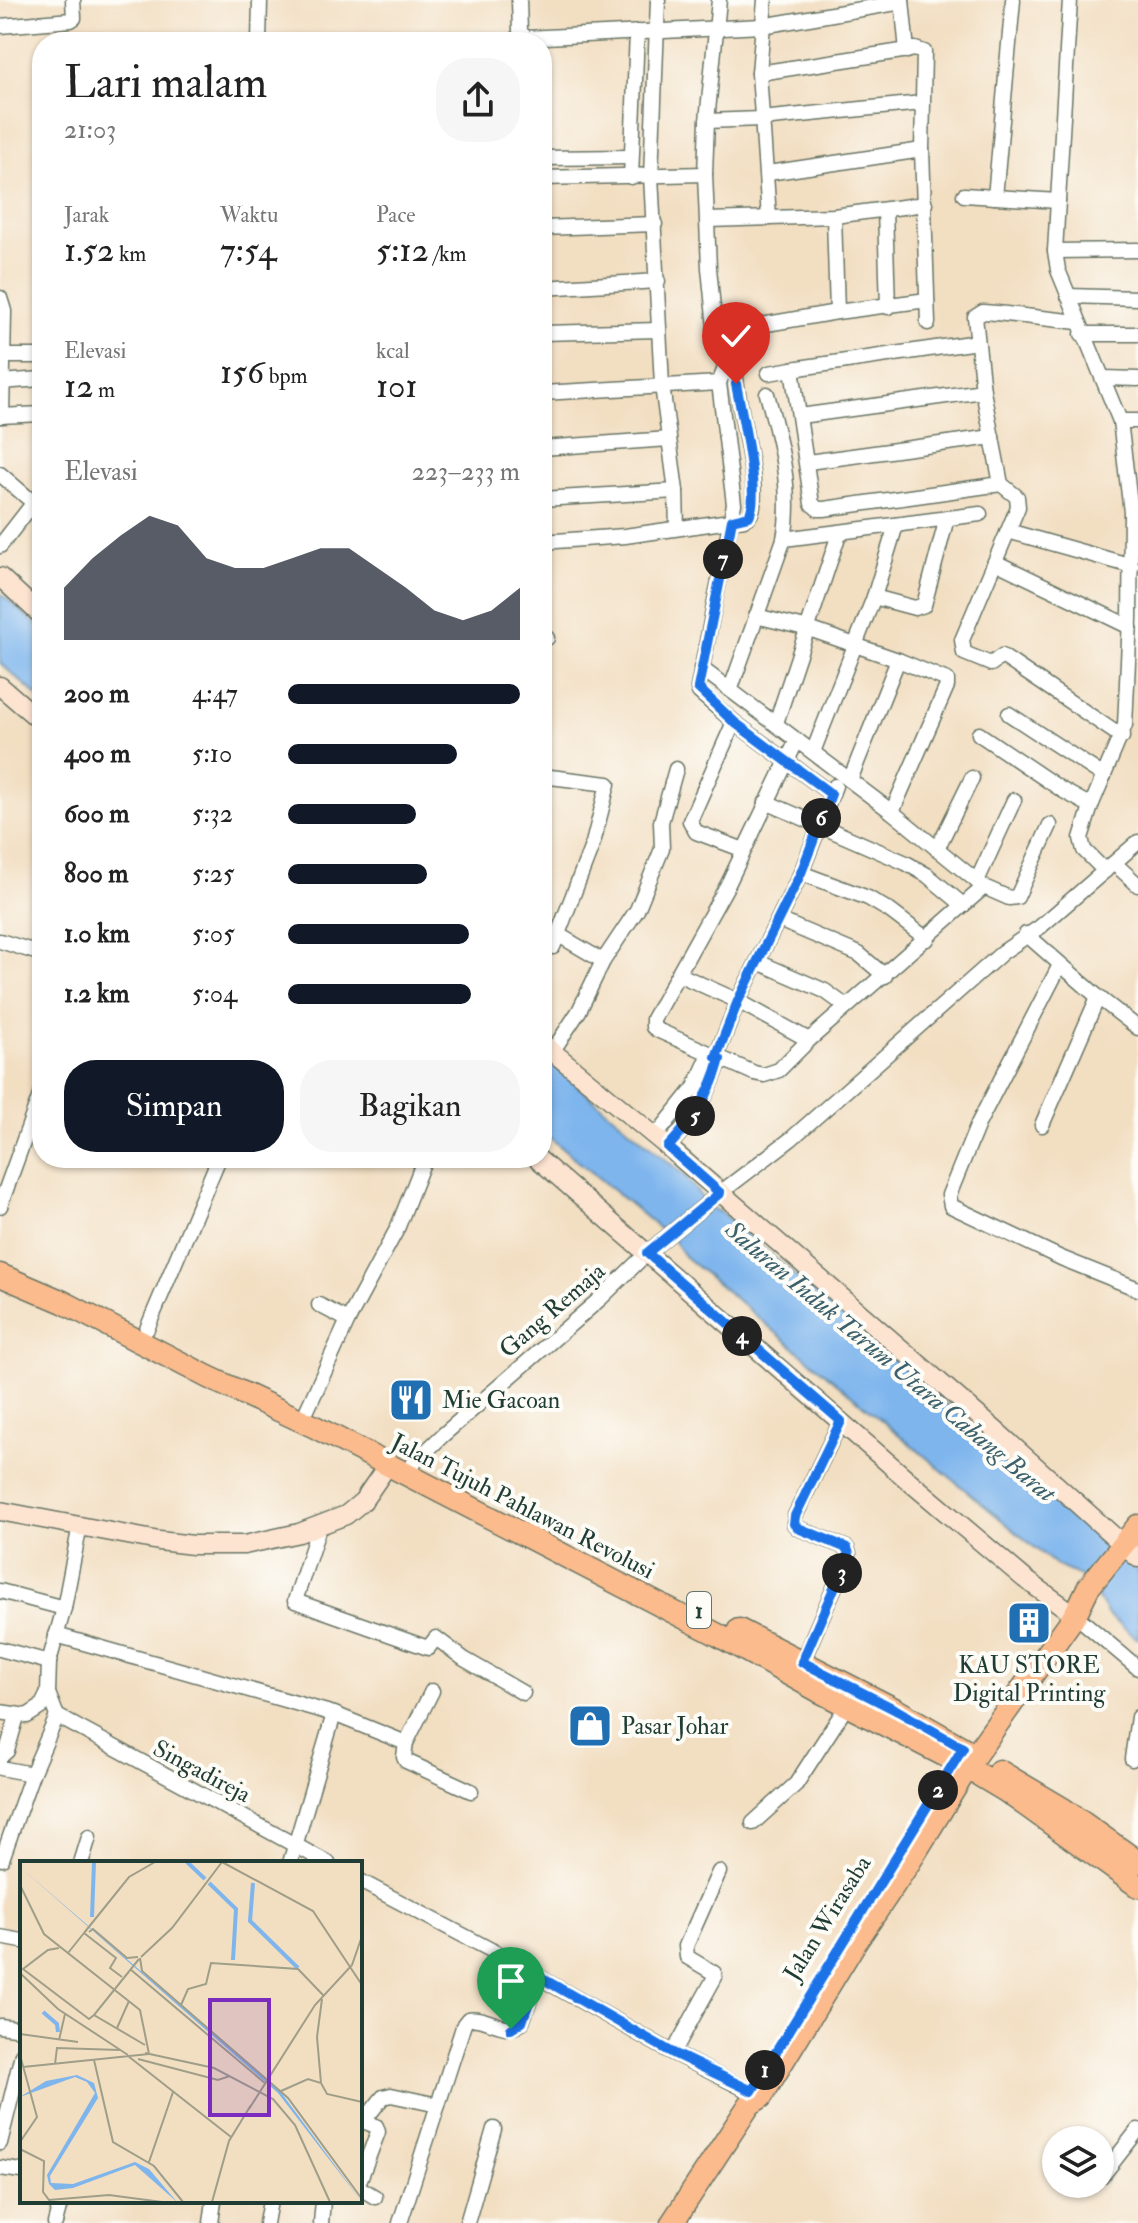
<!DOCTYPE html>
<html lang="id">
<head>
<meta charset="utf-8">
<style>
	body { margin:0; font-family:"IM FELL Double Pica",serif; background:#f6f6f6; color:#222; height:100vh; display:flex; flex-direction:column; font-size:30px; white-space:nowrap }
	* { box-sizing:border-box; margin:0 }
	p { font-size:26px; color:#767676 }
	.icon { flex:none; width:44px; height:44px; fill:none; stroke:currentColor; stroke-width:2; stroke-linecap:round; stroke-linejoin:round }
	.map { position:relative; flex:1; overflow:hidden }
	.details { position:absolute; left:32px; top:32px; width:520px; height:1136px; display:flex; flex-direction:column; background:#fff; border-radius:32px; box-shadow:0 2px 6px #0004 }
	.details>* { flex:none }
	.tools { position:absolute; left:1042px; top:2126px; display:grid; gap:16px }
	.tools a { display:grid; place-items:center; width:72px; height:72px; border-radius:50%; background:#fff; box-shadow:0 2px 6px #0004; font-size:40px }
	.pin { position:absolute; display:grid; place-items:center; width:68px; height:68px; color:#fff; margin:-82px -34px; border-radius:50% 50% 50% 0; rotate:-45deg; box-shadow:0 0 8px #0007 }
	.pin .icon { rotate:45deg }
	.km { position:absolute; width:40px; height:40px; margin:-20px; border-radius:50%; background:#222; color:#fff; font-size:22px; line-height:40px; text-align:center }
	.round { display:grid; place-items:center; flex:none; width:84px; height:84px; border-radius:32px; background:#f6f6f6 }
	.summary { display:flex; align-items:center; justify-content:space-between; height:136px; padding:0 32px }
	h1 { font-size:44px; font-weight:600; line-height:60px }
	.metrics { display:grid; grid-template-columns:repeat(3,1fr); gap:12px; height:136px; padding:8px 32px }
	.metrics div { display:grid; align-content:center }
	.metrics b { font-size:34px; font-weight:600 }
	.metrics small { font-size:22px; font-weight:400 }
	.metrics p { font-size:22px }
	.chart { height:224px; padding:16px 32px }
	.chart p { display:flex; justify-content:space-between }
	.chart svg { width:100%; height:144px; margin-top:8px; fill:#111827; opacity:.7 }
	.button { display:flex; gap:16px; margin-top:auto; padding:16px 32px }
	.button a { flex:1; height:92px; border-radius:32px; background:#111827; color:#fff; font-size:32px; font-weight:600; line-height:92px; text-align:center }
	.button a+a { background:#f6f6f6; color:#222 }
	ul { padding:0 32px; list-style:none; font-size:26px }
	li { display:grid; grid-template-columns:128px 96px 1fr; align-items:center; height:60px }
	li i { height:20px; border-radius:10px; background:#111827 }
	.map>svg:first-child { display:block }
	.water { fill:#7eb5ed; stroke:#4e7990; stroke-width:2 }
	.lines { fill:none; stroke-linecap:round; stroke-linejoin:round }
	.street-casing { stroke:#697565; stroke-width:17 }
	.secondary-casing { stroke:#697565; stroke-width:21 }
	.primary-casing { stroke:#697565; stroke-width:25 }
	.street { stroke:#fff; stroke-width:14 }
	.secondary { stroke:#fde4d1; stroke-width:18 }
	.primary { stroke:#fbbb8c; stroke-width:22 }
	.route-casing { stroke:#fff; stroke-width:16 }
	.route { stroke:#1a73e8; stroke-width:10 }
	.labels { text-anchor:middle; stroke-width:8; stroke-linejoin:round; paint-order:stroke }
	.shield { fill:#fdfcf7; stroke:#62766e; stroke-width:2 }
	.shield-label { font-size:22px; font-weight:bold; fill:#1f3d34 }
	.street-label { font-size:24px; fill:#1f3d34; stroke:#fdfcf7 }
	.poi-label { font-size:24px; fill:#1f3d34; stroke:#fdfcf7; text-anchor:start }
	.water-label { font-size:26px; font-style:italic; fill:#3c616c; stroke:#fdfcf7 }
	.inset-river { fill:none; stroke:#7eb5ed; stroke-width:4 }
	.inset-road { fill:none; stroke:#9e9e89; stroke-width:2 }
	.view { fill:#7b2cbf; fill-opacity:0.15; stroke:#7b2cbf; stroke-width:4 }
	.inset-edge { fill:none; stroke:#1f3d34; stroke-width:4 }
</style>
</head>
<body>
<div class="map">
<svg width="1138" height="2223" viewBox="0 0 1138 2223">
	<rect width="100%" height="100%" fill="#fdfcf7"/>
	<filter id="ink" filterUnits="userSpaceOnUse"><feTurbulence type="fractalNoise" baseFrequency=".0125" numOctaves="2"/><feDisplacementMap in="SourceGraphic" scale="16" xChannelSelector="R" yChannelSelector="G"/><feConvolveMatrix kernelMatrix="1 2 1 2 8 2 1 2 1" color-interpolation-filters="sRGB"/></filter>
	<filter id="wash" filterUnits="userSpaceOnUse"><feTurbulence type="fractalNoise" baseFrequency=".006" numOctaves="4" result="noise"/><feDisplacementMap in="SourceGraphic" scale="32" xChannelSelector="R" yChannelSelector="G"/><feGaussianBlur stdDeviation="1.8" result="paint"/><feColorMatrix in="noise" values="0 0 0 0 0 0 0 0 0 0 0 0 0 0 0 0 0 1.4 0 .05"/><feComposite in="paint" operator="in"/></filter>
	<g filter="url(#wash)">
		<rect width="100%" height="100%" fill="#f2dec1"/>
		<g class="water">
			<polygon points="0,593 42,629 42,700 0,663"/>
			<path d="M542,1056L684,1175L709,1207L723,1214L1103,1538C1109,1560 1124,1559 1138,1571V1639L1108,1615L1096,1595L1080,1576L1057,1566L684,1256L673,1240L542,1131Z"/>
		</g>
	</g>
	<g filter="url(#ink)">
		<g class="lines">
			<g class="street-casing">
				<g id="street">
					<polyline points="519,0 520,32 526,38 762,26 902,2"/>
					<polyline points="658,0 651,176 662,385 676,491 677,528"/>
					<polyline points="765,0 759,73 769,218"/>
					<polyline points="902,0 907,51"/>
					<polyline points="1070,0 1055,251 1058,270 1120,421 1131,512 1130,619 1125,725 1091,806 1081,838 1084,850 1105,871"/>
					<polyline points="0,26 71,20 74,18 73,0"/>
					<polyline points="259,42 260,0"/>
					<polyline points="759,73 915,49 924,52 922,150 928,323"/>
					<polyline points="707,121 761,119 922,103"/>
					<polyline points="542,158 631,157"/>
					<polyline points="768,173 922,150"/>
					<polyline points="631,177 637,32"/>
					<polyline points="542,178 705,174"/>
					<polyline points="964,195 1058,201"/>
					<polyline points="995,197 1013,0"/>
					<polyline points="885,210 888,307"/>
					<polyline points="834,216 837,312"/>
					<polyline points="708,220 834,216 925,204"/>
					<polyline points="542,228 655,224"/>
					<polyline points="1055,251 1138,250"/>
					<polyline points="542,288 658,281"/>
					<polyline points="1068,296 1138,298"/>
					<polyline points="0,298 4,311 2,416"/>
					<polyline points="1078,322 997,313 983,312 975,317 983,391 1001,484 1017,497 1018,507 962,640 964,653 991,664 1002,656 1122,737"/>
					<polyline points="715,328 732,330 837,312 927,300"/>
					<polyline points="542,333 659,330"/>
					<polyline points="1082,334 1138,334"/>
					<polyline points="977,342 792,369 812,504 818,509 824,509 1001,484"/>
					<polyline points="3,356 42,356"/>
					<polyline points="725,368 719,383 734,504 698,688 699,692 734,722 831,794"/>
					<polyline points="769,373 792,369"/>
					<polyline points="1103,378 1138,379"/>
					<polyline points="0,382 42,379"/>
					<polyline points="542,393 719,383"/>
					<path d="M767,394C780,441 793,490 784,539"/>
					<polyline points="0,416 42,414"/>
					<polyline points="800,416 983,391"/>
					<polyline points="1120,421 1138,421"/>
					<polyline points="542,448 669,439"/>
					<polyline points="808,462 992,437"/>
					<polyline points="0,474 42,510"/>
					<polyline points="542,499 676,491"/>
					<polyline points="1008,531 1132,566"/>
					<path d="M542,542L625,536L744,519C749,516 750,517 752,510C760,486 738,408 736,377L725,368L715,328L709,268L705,174L707,121L719,0"/>
					<polyline points="0,546 42,492"/>
					<polyline points="995,562 1130,627"/>
					<polyline points="874,597 915,608 924,605 947,518"/>
					<polyline points="32,607 42,590"/>
					<polyline points="756,616 809,629 898,660 947,680 947,686 892,812"/>
					<polyline points="542,638 547,638"/>
					<polyline points="701,668 892,812 984,887 1009,898 1017,897 1050,825"/>
					<polyline points="731,688 784,539 980,514"/>
					<polyline points="1009,714 1104,776"/>
					<polyline points="734,722 690,821 696,832 744,850"/>
					<polyline points="776,723 839,534"/>
					<polyline points="979,734 1062,790 1091,806"/>
					<polyline points="797,740 728,884 653,1019 653,1027 657,1030 754,1073 764,1075 779,1070 809,1040 984,887"/>
					<polyline points="813,752 874,597 896,525"/>
					<polyline points="542,776 608,784 593,843 553,947"/>
					<polyline points="850,780 898,660"/>
					<polyline points="766,802 906,863 927,875 963,905"/>
					<polyline points="937,849 972,778"/>
					<polyline points="1114,863 1138,885"/>
					<polyline points="801,873 868,898 890,911 927,939"/>
					<polyline points="977,881 1014,800"/>
					<polyline points="779,920 859,954 885,976"/>
					<polyline points="557,934 603,961"/>
					<polyline points="1026,934 1098,997 1138,1028"/>
					<polyline points="0,941 42,954"/>
					<polyline points="758,962 825,991 847,1007"/>
					<polyline points="1060,965 978,1124 949,1195 951,1206 1061,1258 1138,1289"/>
					<polyline points="678,974 738,1001 809,1040"/>
					<polyline points="552,1052 579,1011 603,961 637,910 662,849 661,822 676,769"/>
					<polyline points="716,1057 738,1001 801,873 835,786"/>
					<polyline points="1042,1125 1098,997"/>
					<polyline points="655,1137 695,1087 710,1054"/>
					<path d="M668,1147C693,1120 710,1094 720,1059"/>
					<polyline points="0,1206 42,1090"/>
					<polyline points="319,1305 348,1320"/>
					<polyline points="147,1329 219,1158"/>
					<polyline points="307,1410 348,1320 397,1229 425,1158"/>
					<polyline points="413,1464 443,1435 601,1298 647,1253 720,1193 791,1139 1003,952 1040,927 1138,842"/>
					<polyline points="319,1527 295,1601 428,1648 436,1638 464,1659 523,1693"/>
					<polyline points="0,1591 64,1608"/>
					<polyline points="1075,1615 1138,1668"/>
					<polyline points="56,1635 334,1714 406,1743"/>
					<polyline points="0,1649 49,1662"/>
					<polyline points="802,1662 849,1554 847,1548 798,1528 794,1524 795,1516 841,1421"/>
					<polyline points="432,1691 406,1743 404,1757 406,1761 471,1791"/>
					<polyline points="0,1712 27,1716 41,1707 48,1693"/>
					<polyline points="57,1716 328,1863"/>
					<polyline points="0,1757 7,1751 17,1716"/>
					<polyline points="1132,1759 1138,1717"/>
					<polyline points="0,1768 32,1774"/>
					<polyline points="753,1823 796,1784 848,1704"/>
					<polyline points="2,1859 32,1774 57,1716 48,1693 49,1662 64,1608 80,1525"/>
					<polyline points="81,1863 89,1837"/>
					<polyline points="290,1863 334,1714"/>
					<polyline points="360,1881 491,1950 673,2053 761,2097"/>
					<polyline points="0,1937 22,1941"/>
					<polyline points="0,2026 22,2029"/>
					<polyline points="673,2053 715,1977 714,1973 687,1957 686,1946 719,1872"/>
					<polyline points="371,2112 383,2097 391,2095 438,2105"/>
					<polyline points="360,2120 376,2126 378,2132 360,2179"/>
					<polyline points="0,2143 22,2054"/>
					<polyline points="0,2168 22,2171"/>
					<polyline points="1102,2176 1138,2130"/>
					<polyline points="360,2188 375,2197"/>
					<polyline points="55,2223 61,2201"/>
					<polyline points="211,2223 214,2201"/>
					<polyline points="266,2223 270,2201"/>
					<polyline points="321,2223 323,2201"/>
					<path d="M400,2223L464,2024L468,2019C486,2015 508,2037 522,2022L538,1976"/>
					<polyline points="467,2223 494,2129"/>
				</g>
			</g>
			<g class="secondary-casing">
				<g id="secondary">
					<polyline points="0,577 42,616"/>
					<polyline points="0,686 42,722"/>
					<polyline points="542,1043 668,1147 995,1430 1138,1558"/>
					<polyline points="537,1158 909,1481 1025,1579 1075,1615"/>
					<polyline points="0,1511 159,1541 193,1545 244,1545 299,1533 346,1515 363,1501 387,1466"/>
				</g>
			</g>
			<g class="primary-casing">
				<g id="primary">
					<polyline points="0,1275 63,1302 208,1377 313,1426 718,1635 819,1691 956,1761 1006,1791 1138,1886"/>
					<polyline points="739,1630 898,1711 970,1752"/>
					<polyline points="999,1771 1063,1809 1138,1862"/>
					<polyline points="672,2223 750,2104 761,2097 853,1946 910,1861 975,1755 1075,1615 1088,1588 1138,1526"/>
				</g>
			</g>
			<use href="#street" class="street"/>
			<use href="#secondary" class="secondary"/>
			<use href="#primary" class="primary"/>
		</g>
	</g>
	<g class="lines" filter="url(#ink)">
		<g class="route-casing">
			<path id="route" d="M511,2029L522,2022L538,1976L673,2053L752,2091L963,1748L898,1711L802,1662L849,1554L847,1548L798,1528L794,1524L795,1516L841,1421L647,1253L720,1193L668,1147C693,1120 711,1094 720,1059L716,1057L738,1001L801,873L831,794L734,722L698,688L732,520L749,516C761,495 741,412 736,384"/>
		</g>
		<use href="#route" class="route"/>
	</g>
	<defs>
		<g id="restaurant-square" transform="scale(2.3)"><rect x="-9" y="-9" width="18" height="18" rx="4" fill="#1f6fb2" stroke="#fdfcf7"/><path d="M-5-6h1v4h1v-4h1v4h1v-4h1v5L-1.5 .5V6h-2V.5L-5-1ZM5-6V6H3V1.5H1.5Q1.5-4 5-6Z" fill="#fff"/></g>
		<g id="building-square" transform="scale(2.3)"><rect x="-9" y="-9" width="18" height="18" rx="4" fill="#1f6fb2" stroke="#fdfcf7"/><path d="M-4-6H4V6H1V3H-1V6H-4ZM-2.5-4.3h1.7v1.8h-1.7ZM.8-4.3h1.7v1.8H.8ZM-2.5-1h1.7V.8h-1.7ZM.8-1h1.7V.8H.8Z" fill="#fff"/></g>
		<g id="shop-square" transform="scale(2.3)"><rect x="-9" y="-9" width="18" height="18" rx="4" fill="#1f6fb2" stroke="#fdfcf7"/><path d="M-5-2.5h2.3a2.7 3.5 0 0 1 5.4 0H5L5.5 6h-11ZM-1.5-2.5h3a1.5 2.3 0 0 0-3 0Z" fill="#fff"/></g>
	</defs>
	<g fill-rule="evenodd">
		<use href="#restaurant-square" x="411" y="1400"/>
		<use href="#building-square" x="1029" y="1623"/>
		<use href="#shop-square" x="590" y="1726"/>
	</g>
	<g class="labels">
		<rect class="shield" x="687" y="1592" width="24" height="36" rx="6"/>
		<g class="shield-label">
			<text x="699" y="1618">1</text>
		</g>
		<g class="street-label">
			<text transform="translate(552 1310) rotate(-41)" y="8">Gang Remaja</text>
			<text transform="translate(523 1506) rotate(27)" y="8">Jalan Tujuh Pahlawan Revolusi</text>
			<text transform="translate(202 1771) rotate(28)" y="8">Singadireja</text>
			<text transform="translate(827 1918) rotate(-58)" y="8">Jalan Wirasaba</text>
		</g>
		<g class="poi-label">
			<text x="442" y="1408">Mie Gacoan</text>
			<text x="1029" y="1673" text-anchor="middle">KAU STORE<tspan x="1029" dy="28">Digital Printing</tspan></text>
			<text x="621" y="1734">Pasar Johar</text>
		</g>
		<g class="water-label">
			<text transform="translate(891 1361) rotate(40)" y="9">Saluran Induk Tarum Utara Cabang Barat</text>
		</g>
	</g>
	<g transform="translate(20 1861)">
		<rect width="342" height="342" fill="#f2dec1"/>
		<path d="M0,6L260,230L342,341L258,232ZM57,214L74,222L78,237L30,315L31,322L53,323L115,301L129,308L157,341L115,304L53,327L35,329L29,323L27,314L75,232L67,221L55,216L0,236L26,220Z" fill="#7eb5ed"/>
		<path class="inset-river" d="M167,1L185,18M189,22L216,48L213,99M233,22L230,60L278,107M72,56L74,1M23,151L37,163L38,171"/>
		<path class="inset-road" d="M202,1L293,50L342,124M0,24L24,73L120,149L129,193M69,71L73,68L107,97L118,96M64,72L109,16L135,1M64,72L96,97L90,107L102,116M39,87L28,89L3,108L69,158L74,154M48,92L64,72M121,96L152,67L202,1M120,97L122,110L268,237L342,338M119,98L74,154L125,184M110,108L246,223M0,112L38,148L108,194M161,144L168,128L186,123L191,102L278,108L303,134M97,167L109,140M0,173L58,181M39,179L45,153M125,192L194,207L253,238L275,264L310,341M0,194L17,256L0,281M108,195L211,276M118,198L198,219L210,215M74,199L93,281L134,305L163,341M35,203L37,187L100,189M3,206L129,193M301,222L297,176L302,138M261,230L288,218L301,222L307,233L342,241M229,248L295,144L332,104L342,75M0,288L24,300L23,331L29,339L89,334L142,341M129,301L153,231M192,341L209,280L231,244"/>
		<path class="view" d="M190,139H249V254H190Z"/>
		<rect width="342" height="342" class="inset-edge"/>
	</g>
</svg>
<div class="tools">
<a><svg class="icon" aria-label="layers" viewBox="0 0 24 24"><path d="M12 4l9 5-9 5-9-5zM3 14l9 5 9-5"/></svg></a>
</div>
<div class="pin" style="left:511px;top:2029px;background:#1e9e55"><svg class="icon" aria-label="arrive" viewBox="0 0 24 24"><path d="M6 21V4h12l-3 4 3 4H6"/></svg></div>
<div class="pin" style="left:736px;top:384px;background:#d93025"><svg class="icon" aria-label="check" viewBox="0 0 24 24"><path d="M5 12l5 5 9-10"/></svg></div>
<b class="km" style="left:765px;top:2070px">1</b>
<b class="km" style="left:938px;top:1790px">2</b>
<b class="km" style="left:842px;top:1573px">3</b>
<b class="km" style="left:742px;top:1336px">4</b>
<b class="km" style="left:695px;top:1116px">5</b>
<b class="km" style="left:821px;top:818px">6</b>
<b class="km" style="left:723px;top:559px">7</b>
<section class="details">
<div class="summary"><div><h1>Lari malam</h1><p>21:03</p></div><a class="round"><svg class="icon" aria-label="share" viewBox="0 0 24 24"><path d="M12 15V3M7 8l5-5 5 5M5 13v7h14v-7"/></svg></a></div>
<div class="metrics">
<div><p>Jarak</p><b>1.52<small> km</small></b></div>
<div><p>Waktu</p><b>7:54</b></div>
<div><p>Pace</p><b>5:12<small> /km</small></b></div>
</div>
<div class="metrics">
<div><p>Elevasi</p><b>12<small> m</small></b></div>
<div><b>156<small> bpm</small></b></div>
<div><p>kcal</p><b>101</b></div>
</div>
<div class="chart"><p><span>Elevasi</span>223–233 m</p>
<svg viewBox="0 0 160 44" preserveAspectRatio="none"><path d="M0 44V28L10 19L20 12L30 6L40 9L50 19L60 22L70 22L80 19L90 16L100 16L110 22L120 28L130 35L140 38L150 35L160 28V44z"/></svg>
</div>
<ul>
<li><b>200 m</b>4:47<i style="width:100%"></i></li>
<li><b>400 m</b>5:10<i style="width:73%"></i></li>
<li><b>600 m</b>5:32<i style="width:55%"></i></li>
<li><b>800 m</b>5:25<i style="width:60%"></i></li>
<li><b>1.0 km</b>5:05<i style="width:78%"></i></li>
<li><b>1.2 km</b>5:04<i style="width:79%"></i></li>
</ul>
<div class="button"><a>Simpan</a><a>Bagikan</a></div>
</section>
</div>
</body>
</html>
